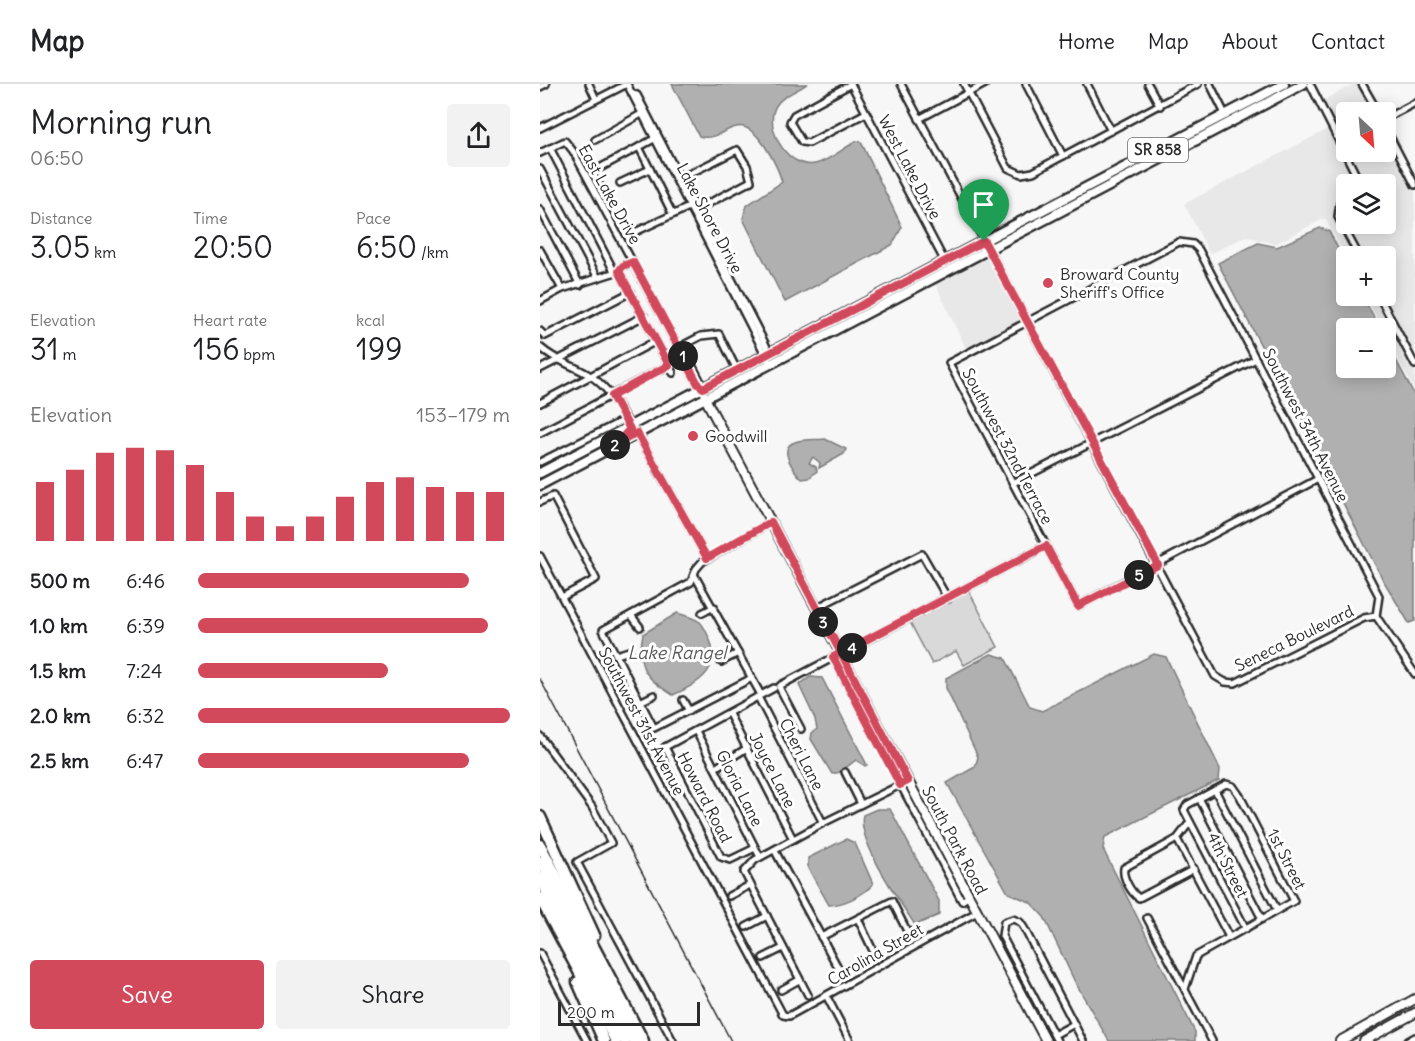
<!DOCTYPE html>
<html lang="en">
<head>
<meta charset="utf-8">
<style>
	body { margin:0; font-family:Delius,sans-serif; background:#f2f2f2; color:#202124; height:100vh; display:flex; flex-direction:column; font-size:22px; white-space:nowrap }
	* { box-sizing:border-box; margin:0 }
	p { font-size:20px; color:#757577 }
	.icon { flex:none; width:33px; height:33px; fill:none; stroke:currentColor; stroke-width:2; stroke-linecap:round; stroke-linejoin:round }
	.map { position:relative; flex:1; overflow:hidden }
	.details { display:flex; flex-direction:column; background:#fff; width:540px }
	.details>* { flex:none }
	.needle { width:39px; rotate:154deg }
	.controls { position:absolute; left:796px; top:18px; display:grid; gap:12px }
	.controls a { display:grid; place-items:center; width:60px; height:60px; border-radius:6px; background:#fff; box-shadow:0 3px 15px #0003; font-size:30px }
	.scale { position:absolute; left:18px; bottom:15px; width:142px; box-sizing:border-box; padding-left:6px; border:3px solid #2b2b2b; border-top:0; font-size:16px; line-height:21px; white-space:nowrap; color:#2b2b2b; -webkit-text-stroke:4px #fff; paint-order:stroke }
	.pin { position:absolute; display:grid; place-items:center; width:51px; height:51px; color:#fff; margin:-62px -26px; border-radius:50% 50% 50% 0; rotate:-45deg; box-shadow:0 0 6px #0007 }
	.pin .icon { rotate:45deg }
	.km { position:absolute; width:30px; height:30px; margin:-15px; border-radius:50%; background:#222; color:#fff; font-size:16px; line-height:30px; text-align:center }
	.round { display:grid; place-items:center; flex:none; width:63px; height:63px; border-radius:6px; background:#f2f2f2 }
	.summary { display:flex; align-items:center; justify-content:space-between; height:102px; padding:0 30px }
	h1 { font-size:33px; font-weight:600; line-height:45px }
	.metrics { display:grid; grid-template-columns:repeat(3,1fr); gap:9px; height:102px; padding:6px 30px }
	.metrics div { display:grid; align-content:center }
	.metrics b { font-size:30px; font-weight:600 }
	.metrics small { font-size:16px; font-weight:400 }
	.metrics p { font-size:16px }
	.chart { height:168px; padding:12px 30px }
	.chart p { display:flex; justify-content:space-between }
	.chart svg { width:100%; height:108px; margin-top:6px; stroke:#d1495b; stroke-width:6 }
	.cta { display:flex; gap:12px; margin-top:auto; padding:12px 30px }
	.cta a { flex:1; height:69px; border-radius:6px; background:#d1495b; color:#fff; font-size:24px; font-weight:600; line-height:69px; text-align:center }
	.cta a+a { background:#f2f2f2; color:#202124 }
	ul { padding:0 30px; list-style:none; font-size:20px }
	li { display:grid; grid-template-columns:96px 72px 1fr; align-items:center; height:45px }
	li i { height:15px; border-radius:8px; background:#d1495b }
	header { display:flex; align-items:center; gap:36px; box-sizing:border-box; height:84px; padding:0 30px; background:#fff; border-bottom:2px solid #e0e0e0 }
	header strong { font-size:28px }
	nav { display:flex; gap:33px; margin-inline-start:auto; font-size:21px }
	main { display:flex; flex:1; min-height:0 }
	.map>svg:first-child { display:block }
	.built { fill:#e8e8e8; fill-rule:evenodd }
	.green { fill:#d9d9d9; stroke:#828282; stroke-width:1.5 }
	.water { fill:#b0b0b0; stroke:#7b7b7b; stroke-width:1.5 }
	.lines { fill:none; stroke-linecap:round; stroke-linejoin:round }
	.street-casing { stroke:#2b2b2b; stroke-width:10 }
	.secondary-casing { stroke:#2b2b2b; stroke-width:12 }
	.primary-casing { stroke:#2b2b2b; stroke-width:13 }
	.highway-casing { stroke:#2b2b2b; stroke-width:15 }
	.street { stroke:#fff; stroke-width:5 }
	.secondary { stroke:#fff; stroke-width:8 }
	.primary { stroke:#fff; stroke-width:8 }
	.highway { stroke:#fff; stroke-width:10 }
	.rail { stroke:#2b2b2b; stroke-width:1.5 }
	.route-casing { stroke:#fff; stroke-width:12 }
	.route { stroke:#d1495b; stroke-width:8 }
	.poi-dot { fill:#d1495b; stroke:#fff; stroke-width:2 }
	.labels { text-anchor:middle; stroke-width:6; stroke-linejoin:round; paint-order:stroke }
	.shield { fill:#fff; stroke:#6b6b6b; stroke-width:1.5 }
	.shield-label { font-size:15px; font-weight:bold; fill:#2b2b2b }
	.street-label { font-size:16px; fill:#2b2b2b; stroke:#fff }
	.poi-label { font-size:16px; fill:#2b2b2b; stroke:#fff; text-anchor:start }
	.water-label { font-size:18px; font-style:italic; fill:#5a5a5a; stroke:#fff }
</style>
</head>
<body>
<header>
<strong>Map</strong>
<nav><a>Home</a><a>Map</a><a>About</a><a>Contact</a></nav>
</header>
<main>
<section class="details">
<div class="summary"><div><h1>Morning run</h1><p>06:50</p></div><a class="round"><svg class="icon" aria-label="share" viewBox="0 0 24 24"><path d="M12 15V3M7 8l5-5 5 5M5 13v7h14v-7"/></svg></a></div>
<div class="metrics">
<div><p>Distance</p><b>3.05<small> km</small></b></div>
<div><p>Time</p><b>20:50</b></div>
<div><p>Pace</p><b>6:50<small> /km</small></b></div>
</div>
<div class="metrics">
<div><p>Elevation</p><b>31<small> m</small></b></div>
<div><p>Heart rate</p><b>156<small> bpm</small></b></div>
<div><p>kcal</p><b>199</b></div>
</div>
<div class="chart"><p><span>Elevation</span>153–179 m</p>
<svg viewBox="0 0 160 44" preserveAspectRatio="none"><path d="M5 44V20M15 44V15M25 44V8M35 44V6M45 44V7M55 44V13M65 44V24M75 44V34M85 44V38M95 44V34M105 44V26M115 44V20M125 44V18M135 44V22M145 44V24M155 44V24"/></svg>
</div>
<ul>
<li><b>500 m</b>6:46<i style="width:87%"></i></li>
<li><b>1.0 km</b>6:39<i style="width:93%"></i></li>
<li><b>1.5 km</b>7:24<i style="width:61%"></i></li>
<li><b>2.0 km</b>6:32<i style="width:100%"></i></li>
<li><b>2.5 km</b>6:47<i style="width:87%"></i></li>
</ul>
<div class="cta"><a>Save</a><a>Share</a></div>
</section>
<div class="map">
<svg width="875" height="957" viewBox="0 0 875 957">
	<rect width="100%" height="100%" fill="#f7f7f7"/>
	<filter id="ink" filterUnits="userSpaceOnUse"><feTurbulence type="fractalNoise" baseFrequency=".0167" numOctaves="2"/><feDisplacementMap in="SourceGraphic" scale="12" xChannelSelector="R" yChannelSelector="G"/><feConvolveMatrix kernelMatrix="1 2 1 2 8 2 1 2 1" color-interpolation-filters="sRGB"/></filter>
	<g filter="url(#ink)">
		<g class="built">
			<path d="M814,0H819L834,28H807V68H846V52L875,108V307L846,251V244H843L825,212H846V172H807V176L785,134L735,160L706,152L670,170L644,120L788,45L776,20ZM807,100H846V140H807Z"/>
			<polygon points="447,171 482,238 427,267 395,199"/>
		</g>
		<polygon class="green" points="429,507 458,563 424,581 416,567 392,580 370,538"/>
		<g class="water">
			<path d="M132,0H267C256,8 239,12 234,26C226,48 249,85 275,80C289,77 305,63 317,57L321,58L362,143L352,161L245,218L203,135L206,122L242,98C238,82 216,37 196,43C183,46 173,57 159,52Z"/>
			<polygon points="780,144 789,147 807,182 807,212 822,212 840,244 807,244 807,284 846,284 846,257 875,312 875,537 869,539 843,496 678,179 718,159 737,163"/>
			<path d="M285,355L306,365L304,370L279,384L280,379L273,373L269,379L276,383L277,387L269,394L262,395C255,388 236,364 255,358C263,355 276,356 285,355Z"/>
			<path d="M137,529C144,531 154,534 160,538C164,542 169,553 171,559C180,587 156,601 133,611C105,593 96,585 103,550Z"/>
			<polygon points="451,570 465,574 490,623 502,627 614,570 626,573 680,685 679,696 565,753 563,765 655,948 655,957 569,957 535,898 504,833 490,818 468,809 407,699 435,683 438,673 406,604 406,594"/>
			<polygon points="270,593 282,594 327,681 325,682 316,676 300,688 292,690 271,655 272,649 277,645 275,635 259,601"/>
			<path d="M337,725H350L399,817V831L375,841C361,819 316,756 323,731Z"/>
			<path d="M306,755L315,759L333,800C324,811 303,821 289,821L268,784V774Z"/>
		</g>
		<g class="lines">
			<g class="street-casing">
				<g id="street">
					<polyline points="49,0 56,15"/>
					<polyline points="87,0 230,280"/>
					<polyline points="311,0 405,178"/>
					<polyline points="311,0 254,31 250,38 262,58 269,59 326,29"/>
					<polyline points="361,0 675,592 685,598 695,599 824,534 836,532 875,590"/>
					<polyline points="424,0 468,84 481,90 493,88 658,0"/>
					<polyline points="486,0 523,72"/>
					<polyline points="547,0 571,47"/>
					<polyline points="608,0 620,22"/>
					<polyline points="670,0 686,32"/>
					<polyline points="770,0 817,93 816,100"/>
					<polyline points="822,0 838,28"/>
					<polyline points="0,3 6,0"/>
					<polyline points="92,10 97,11 231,271"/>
					<polyline points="846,34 875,19"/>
					<polyline points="379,35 445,0"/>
					<polyline points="0,44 87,0"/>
					<polyline points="846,45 875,101"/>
					<polyline points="55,56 103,29"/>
					<polyline points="99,63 131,127 134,130 149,123"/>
					<polyline points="10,64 74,187"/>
					<polyline points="0,69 25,57 33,67 158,300 161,301"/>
					<polyline points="0,85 58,194"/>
					<polyline points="137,96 197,66 207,82 211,97 154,127"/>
					<polyline points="80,99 110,85"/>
					<polyline points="807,114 800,119 798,133 819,172"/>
					<polyline points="69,117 54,92 56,86 114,55"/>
					<polyline points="0,125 40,201"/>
					<polyline points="93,149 134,130"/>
					<polyline points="0,166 22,205"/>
					<polyline points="79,187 83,182 93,178"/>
					<polyline points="839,212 875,281"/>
					<polyline points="0,217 22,205 79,187 133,289"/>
					<polyline points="0,247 5,252 91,208"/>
					<path d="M0,263C17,278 31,280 49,291C68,302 80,324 90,343"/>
					<polyline points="0,285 104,232"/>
					<polyline points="165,314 161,298 142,262 161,252 179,250 197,286"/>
					<polyline points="0,319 116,257"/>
					<polyline points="0,349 129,281"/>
					<polyline points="97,349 167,474"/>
					<polyline points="0,378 86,335"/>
					<polyline points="778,395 538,522 409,279 639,158 653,160 659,166 839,512 836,532"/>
					<polyline points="473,399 716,275"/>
					<polyline points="0,418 13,412 56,495 22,513"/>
					<polyline points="0,472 243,931 249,932 437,828"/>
					<polyline points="155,492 220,609"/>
					<polyline points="276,524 382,470 408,515"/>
					<polyline points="162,529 174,523"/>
					<polyline points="91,531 100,543"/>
					<polyline points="76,571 89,567"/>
					<polyline points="293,573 422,817 429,812"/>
					<polyline points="181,578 198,569"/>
					<polyline points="212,594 114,644 63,546 151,498 156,485 162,478 231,438"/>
					<polyline points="218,613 283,739"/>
					<polyline points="143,616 149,627"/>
					<polyline points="100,618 114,611"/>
					<polyline points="189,630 253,755"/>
					<polyline points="261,645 239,603 241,601 506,462"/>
					<polyline points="156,647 220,773"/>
					<polyline points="0,652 52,723 71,759 37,778 133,957"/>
					<polyline points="175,684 207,664"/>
					<polyline points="305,688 321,720"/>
					<polyline points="675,706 737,826"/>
					<polyline points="659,714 722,835"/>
					<path d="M650,738L637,755L584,784C582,793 591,809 599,814L654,785"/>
					<polyline points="637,755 689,853"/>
					<polyline points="215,764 190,776 181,773 125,663 234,604"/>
					<polyline points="235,767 302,891"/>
					<polyline points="189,812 210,801"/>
					<polyline points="607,834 672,957"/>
					<polyline points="318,835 337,875"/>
					<polyline points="206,843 227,832"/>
					<polyline points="281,853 352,817 372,857"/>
					<polyline points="0,869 47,957"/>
					<polyline points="223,874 243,864"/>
					<polyline points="645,905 656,872 754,817 700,712 693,702 686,700 647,721 644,726 706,845"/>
					<polyline points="241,906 259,896"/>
					<polyline points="268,911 204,788 215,776 283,739 368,697"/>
					<polyline points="287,913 310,957"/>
					<polyline points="514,951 534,940"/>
					<polyline points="517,957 462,852 464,838 473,835 480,838 484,844 543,957"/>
					<polyline points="868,957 875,953"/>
				</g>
			</g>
			<g class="secondary-casing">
				<g id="secondary">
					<polyline points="165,314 506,957"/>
					<polyline points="800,957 875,915"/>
					<polyline points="824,957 875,929"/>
				</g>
			</g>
			<g class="primary-casing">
				<g id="primary">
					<polyline points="0,389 744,0"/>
					<polyline points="0,401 763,0"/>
				</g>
			</g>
			<g class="highway-casing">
				<g id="highway">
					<polyline points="0,733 54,851"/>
					<polyline points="0,761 103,957"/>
					<polyline points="0,778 94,957"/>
					<polyline points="0,795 85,957"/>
					<polyline points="0,814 76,957"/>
					<polyline points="38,898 64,957"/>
				</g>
			</g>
			<use href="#street" class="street"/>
			<use href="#secondary" class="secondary"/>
			<use href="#primary" class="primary"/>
			<use href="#highway" class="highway"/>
			<polyline class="rail" points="0,595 191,957"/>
		</g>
	</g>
	<g class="lines" filter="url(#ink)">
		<g class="route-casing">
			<polyline id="route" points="444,157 163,304 158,300 93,178 83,182 79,187 129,281 72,312 90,345 75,361 97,349 167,474 231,438 301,569 293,573 360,701 368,697 301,569 506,462 538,522 618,481 444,157"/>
		</g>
		<use href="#route" class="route"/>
	</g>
	<g class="poi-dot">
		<circle cx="508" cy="199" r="6"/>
		<circle cx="153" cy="352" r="6"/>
	</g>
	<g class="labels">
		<rect class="shield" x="588" y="54" width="60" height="24" rx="4.5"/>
		<g class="shield-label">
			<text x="618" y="71">SR 858</text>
		</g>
		<g class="street-label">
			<text transform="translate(370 83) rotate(62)" y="6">West Lake Drive</text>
			<text transform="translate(70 110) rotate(61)" y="6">East Lake Drive</text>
			<text transform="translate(170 134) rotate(62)" y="6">Lake Shore Drive</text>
			<text transform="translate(766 341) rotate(63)" y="6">Southwest 34th Avenue</text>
			<text transform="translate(468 362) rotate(62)" y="6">Southwest 32nd Terrace</text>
			<text transform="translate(754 554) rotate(-26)" y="6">Seneca Boulevard</text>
			<text transform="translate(102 637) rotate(62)" y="6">Southwest 31st Avenue</text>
			<text transform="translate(262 670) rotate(63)" y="6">Cheri Lane</text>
			<text transform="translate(233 686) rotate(63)" y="6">Joyce Lane</text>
			<text transform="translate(200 704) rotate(63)" y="6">Gloria Lane</text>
			<text transform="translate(165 713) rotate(63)" y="6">Howard Road</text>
			<text transform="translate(415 756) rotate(62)" y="6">South Park Road</text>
			<text transform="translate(747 775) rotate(63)" y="6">1st Street</text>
			<text transform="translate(688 781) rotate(63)" y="6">4th Street</text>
			<text transform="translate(335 870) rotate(-30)" y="6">Carolina Street</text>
		</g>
		<g class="poi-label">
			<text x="520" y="196">Broward County<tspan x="520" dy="18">Sheriff's Office</tspan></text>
			<text x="165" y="358">Goodwill</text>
		</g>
		<g class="water-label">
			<text x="137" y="575">Lake Rangel</text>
		</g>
	</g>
</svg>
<div class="controls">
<a><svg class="needle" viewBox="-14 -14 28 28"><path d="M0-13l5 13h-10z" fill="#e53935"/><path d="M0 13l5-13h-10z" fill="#757577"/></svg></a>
<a><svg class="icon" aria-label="layers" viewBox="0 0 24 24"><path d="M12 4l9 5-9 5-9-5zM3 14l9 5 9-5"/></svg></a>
<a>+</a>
<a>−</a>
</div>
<div class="scale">200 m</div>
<div class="pin" style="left:444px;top:157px;background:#1e9e55"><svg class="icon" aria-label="arrive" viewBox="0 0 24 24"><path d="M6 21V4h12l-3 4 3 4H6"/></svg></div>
<b class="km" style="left:143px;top:272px">1</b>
<b class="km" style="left:75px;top:361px">2</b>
<b class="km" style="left:283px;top:538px">3</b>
<b class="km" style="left:312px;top:564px">4</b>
<b class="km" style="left:599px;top:491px">5</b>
</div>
</main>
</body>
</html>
